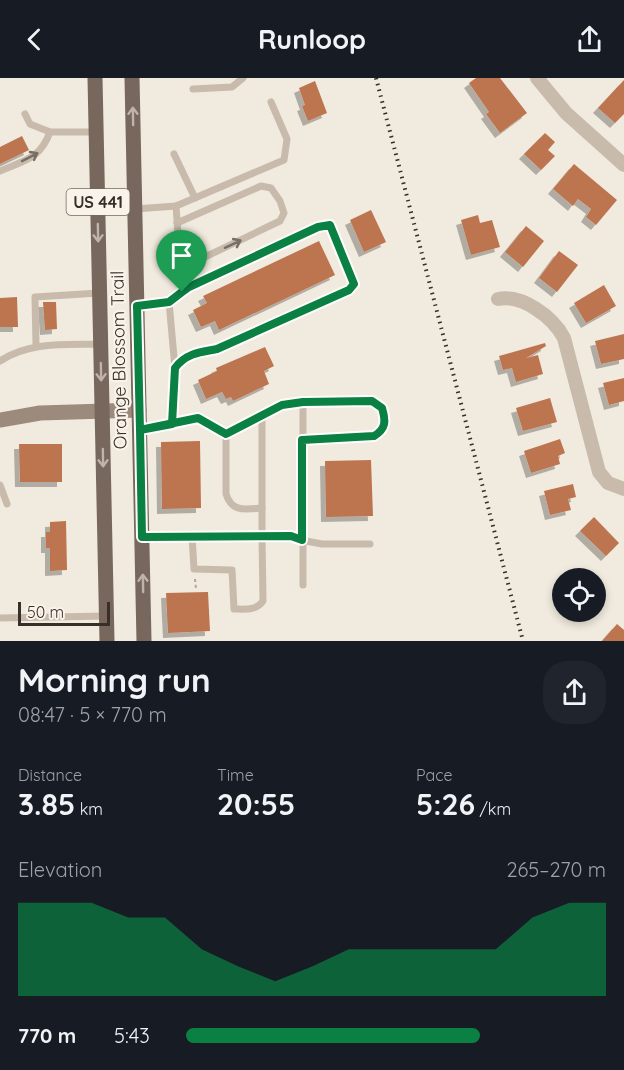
<!DOCTYPE html>
<html lang="en">
<head>
<meta charset="utf-8">
<style>
	body { margin:0; font-family:Quicksand,sans-serif; background:#20242c; color:#f1f3f6; height:100vh; display:flex; flex-direction:column; font-size:22px; white-space:nowrap }
	* { box-sizing:border-box; margin:0 }
	p { font-size:20px; color:#9ea1a6 }
	.icon { flex:none; width:33px; height:33px; fill:none; stroke:currentColor; stroke-width:2; stroke-linecap:round; stroke-linejoin:round }
	.map { position:relative; height:563px; overflow:hidden }
	.sheet { display:flex; flex-direction:column; background:#171b24; flex:1 }
	.sheet>* { flex:none }
	.buttons { position:absolute; left:552px; top:490px; display:grid; gap:12px }
	.buttons a { display:grid; place-items:center; width:54px; height:54px; border-radius:50%; background:#171b24; box-shadow:0 3px 9px #0003; font-size:30px }
	.scale { position:absolute; left:18px; bottom:15px; width:92px; box-sizing:border-box; padding-left:6px; border:3px solid #362f2a; border-top:0; font-size:16px; line-height:21px; white-space:nowrap; color:#362f2a; -webkit-text-stroke:4px #f9f3ea; paint-order:stroke }
	.pin { position:absolute; display:grid; place-items:center; width:51px; height:51px; color:#fff; margin:-62px -26px; border-radius:50% 50% 50% 0; rotate:-45deg; box-shadow:0 0 6px #0007 }
	.pin .icon { rotate:45deg }
	.round { display:grid; place-items:center; flex:none; width:63px; height:63px; border-radius:24px; background:#20242c }
	.head { display:flex; align-items:center; justify-content:space-between; height:102px; padding:0 18px }
	h1 { font-size:33px; font-weight:700; line-height:45px }
	.metrics { display:grid; grid-template-columns:repeat(3,1fr); gap:9px; height:102px; padding:6px 18px }
	.metrics div { display:grid; align-content:center }
	.metrics b { font-size:30px; font-weight:700 }
	.metrics small { font-size:16px; font-weight:400 }
	.metrics p { font-size:16px }
	.chart { height:168px; padding:12px 18px }
	.chart p { display:flex; justify-content:space-between }
	.chart svg { width:100%; height:108px; margin-top:6px; fill:#0b8043; opacity:.7 }
	ul { padding:0 18px; list-style:none; font-size:20px }
	li { display:grid; grid-template-columns:96px 72px 1fr; align-items:center; height:45px }
	li i { height:15px; border-radius:8px; background:#0b8043 }
	header { display:flex; justify-content:space-between; align-items:center; height:78px; padding:0 18px; background:#171b24; font-size:27px; font-weight:700 }
	.map>svg:first-child { display:block }
	.building { fill:#bd7450; filter:url(#shadow) }
	.lines { fill:none; stroke-linecap:round; stroke-linejoin:round }
	.path { stroke:#b4a595; stroke-width:2; stroke-dasharray:3 3; stroke-linecap:butt }
	.lane { stroke:#c8bbab; stroke-width:7 }
	.street { stroke:#c8bbab; stroke-width:14 }
	.secondary { stroke:#9c8a7c; stroke-width:15 }
	.primary { stroke:#77675c; stroke-width:15 }
	.rail { stroke:#362f2a; stroke-width:4; stroke-dasharray:1.5 4.5; stroke-linecap:butt }
	.oneway { stroke:#beb4aa }
	.oneway2 { stroke:#786e64 }
	.route-casing { stroke:#fff; stroke-width:12 }
	.route { stroke:#0b8043; stroke-width:8 }
	.labels { text-anchor:middle; stroke-width:4.5; stroke-linejoin:round; paint-order:stroke }
	.shield { fill:#f9f3ea; stroke:#706a64; stroke-width:1.5 }
	.shield-label { font-size:16px; font-weight:bold; fill:#362f2a }
	.street-label { font-size:18px; fill:#362f2a; stroke:#f9f3ea }
</style>
</head>
<body>
<header><svg class="icon" aria-label="back" viewBox="0 0 24 24"><path d="M15 5l-7 7 7 7"/></svg>Runloop<svg class="icon" aria-label="share" viewBox="0 0 24 24"><path d="M12 15V3M7 8l5-5 5 5M5 13v7h14v-7"/></svg></header>
<div class="map">
<svg width="624" height="563" viewBox="0 0 624 563">
	<defs>
		<filter id="shadow"><feDropShadow dx="-5" dy="5" stdDeviation="0" flood-color="#0004"/></filter>
	</defs>
	<rect width="100%" height="100%" fill="#f1eade"/>
	<g class="building">
		<polygon points="476,0 500,0 527,35 500,55 486,36 489,34 469,5"/>
		<polygon points="624,2 624,36 615,45 598,30"/>
		<polygon points="315,3 327,35 308,43 302,28 305,27 299,10"/>
		<polygon points="545,55 555,64 548,72 555,78 541,92 524,76"/>
		<polygon points="22,58 29,72 0,86 0,69"/>
		<polygon points="574,86 617,122 596,147 586,139 591,131 578,121 573,128 553,111"/>
		<polygon points="371,132 386,164 364,174 350,142"/>
		<polygon points="478,137 480,145 492,142 500,169 471,177 461,142"/>
		<polygon points="526,148 544,163 523,189 505,174"/>
		<polygon points="319,163 335,197 219,252 215,243 201,249 193,232 207,225 203,218"/>
		<polygon points="559,173 578,187 557,214 539,200"/>
		<polygon points="604,207 616,228 586,245 574,225"/>
		<polygon points="17,219 18,249 0,249 0,220"/>
		<polygon points="43,224 56,224 57,251 45,252"/>
		<polygon points="624,256 624,281 601,286 595,263"/>
		<polygon points="545,265 546,268 526,280 538,277 543,296 516,304 512,290 503,292 499,278"/>
		<polygon points="265,269 274,288 264,293 269,306 233,323 231,319 226,321 222,314 206,321 198,302 217,293 216,290"/>
		<polygon points="624,300 624,323 609,327 603,305"/>
		<polygon points="550,320 557,344 523,353 516,330"/>
		<polygon points="560,361 565,375 558,378 560,386 531,395 524,373"/>
		<polygon points="200,363 201,430 162,431 161,364"/>
		<polygon points="19,366 62,366 62,404 20,404"/>
		<polygon points="371,382 373,438 326,439 325,383"/>
		<polygon points="573,406 576,419 568,421 571,432 550,437 544,413"/>
		<polygon points="594,439 619,465 606,478 580,453"/>
		<polygon points="66,443 67,492 50,493 50,470 46,470 46,454 50,454 50,444"/>
		<polygon points="208,514 210,553 168,555 166,515"/>
		<polygon points="617,546 624,552 624,563 602,563"/>
	</g>
	<g class="lines">
		<polyline class="path" points="195,501 196,511"/>
		<g class="lane">
			<polyline points="193,11 232,9 243,0"/>
			<polyline points="25,36 30,46 50,54 96,54"/>
			<polyline points="174,76 195,120"/>
			<path d="M0,93C25,82 40,81 50,54"/>
			<polyline points="176,128 182,214"/>
			<polyline points="135,131 176,128 284,82 287,61 271,24"/>
			<polyline points="177,145 261,108 271,110 280,123 284,135 280,143 180,191"/>
			<polyline points="169,224 175,290"/>
			<polyline points="137,227 169,224 189,209 324,147 329,147 354,206 341,217 217,271 196,275 185,279 175,290 172,346 140,352"/>
			<polyline points="36,267 35,219 99,215"/>
			<path d="M0,283C30,263 66,267 100,266"/>
			<polyline points="262,336 262,458 291,458 306,463 322,466 370,466"/>
			<path d="M172,346C198,337 204,342 226,356C253,341 271,328 303,324V507"/>
			<path d="M226,356V416C232,435 246,431 262,430"/>
			<polyline points="302,362 374,358 383,352 385,341 382,330 372,323 303,324"/>
			<polyline points="0,407 7,426"/>
			<path d="M142,459L262,458L263,523C256,533 245,531 234,531L232,492L194,491L192,458"/>
			<polyline points="0,540 107,538"/>
		</g>
		<g class="street">
			<polyline points="537,0 566,35 624,87"/>
			<path d="M498,221C522,216 553,239 564,260L599,394L608,405L624,411"/>
		</g>
		<polyline class="secondary" points="0,342 40,335 139,332"/>
		<g class="primary">
			<polyline points="95,0 107,563"/>
			<polyline points="132,0 144,563"/>
		</g>
		<polyline class="rail" points="376,0 523,563"/>
	</g>
	<defs><path id="oneway-shaft" d="M-6 0H5M1.5-3L5.5 0L1.5 3" fill="none" stroke-width="1.6" stroke-linecap="round" stroke-linejoin="round" transform="scale(1.5)"/></defs>
	<g class="oneway">
		<use href="#oneway-shaft" transform="translate(133 38) rotate(-91)"/>
		<use href="#oneway-shaft" transform="translate(98 155) rotate(89)"/>
		<use href="#oneway-shaft" transform="translate(101 294) rotate(89)"/>
		<use href="#oneway-shaft" transform="translate(103 380) rotate(89)"/>
		<use href="#oneway-shaft" transform="translate(143 505) rotate(-91)"/>
	</g>
	<g class="oneway2">
		<use href="#oneway-shaft" transform="translate(30 79) rotate(-27)"/>
		<use href="#oneway-shaft" transform="translate(233 166) rotate(-25)"/>
	</g>
	<g class="lines">
		<g class="route-casing">
			<path id="route" d="M182,214L169,224L137,228L140,352L198,340L226,356L282,327L303,324L372,323L382,330C386,343 386,351 374,358L302,362V462L291,458L142,459L140,352L172,346L175,290C186,275 201,274 217,271L349,212L354,206L330,147L318,149L189,209L182,214"/>
		</g>
		<use href="#route" class="route"/>
	</g>
	<g class="labels">
		<rect class="shield" x="66.5" y="111" width="63" height="26" rx="4.5"/>
		<g class="shield-label">
			<text x="98" y="130">US 441</text>
		</g>
		<g class="street-label">
			<text transform="translate(119 282) rotate(-91)" y="6">Orange Blossom Trail</text>
		</g>
	</g>
</svg>
<div class="buttons">
<a><svg class="icon" aria-label="locate" viewBox="0 0 24 24"><circle cx="12" cy="12" r="6"/><path d="M12 2v4M12 18v4M2 12h4M18 12h4"/></svg></a>
</div>
<div class="scale">50 m</div>
<div class="pin" style="left:182px;top:214px;background:#1e9e55"><svg class="icon" aria-label="arrive" viewBox="0 0 24 24"><path d="M6 21V4h12l-3 4 3 4H6"/></svg></div>
</div>
<section class="sheet">
<div class="head"><div><h1>Morning run</h1><p>08:47 · 5 × 770 m</p></div><a class="round"><svg class="icon" aria-label="share" viewBox="0 0 24 24"><path d="M12 15V3M7 8l5-5 5 5M5 13v7h14v-7"/></svg></a></div>
<div class="metrics">
<div><p>Distance</p><b>3.85<small> km</small></b></div>
<div><p>Time</p><b>20:55</b></div>
<div><p>Pace</p><b>5:26<small> /km</small></b></div>
</div>
<div class="chart"><p><span>Elevation</span>265–270 m</p>
<svg viewBox="0 0 160 44" preserveAspectRatio="none"><path d="M0 44V6L10 6L20 6L30 12L40 12L50 25L60 32L70 38L80 32L90 25L100 25L110 25L120 25L130 25L140 12L150 6L160 6V44z"/></svg>
</div>
<ul>
<li><b>770 m</b>5:43<i style="width:70%"></i></li>
</ul>
</section>
</body>
</html>
